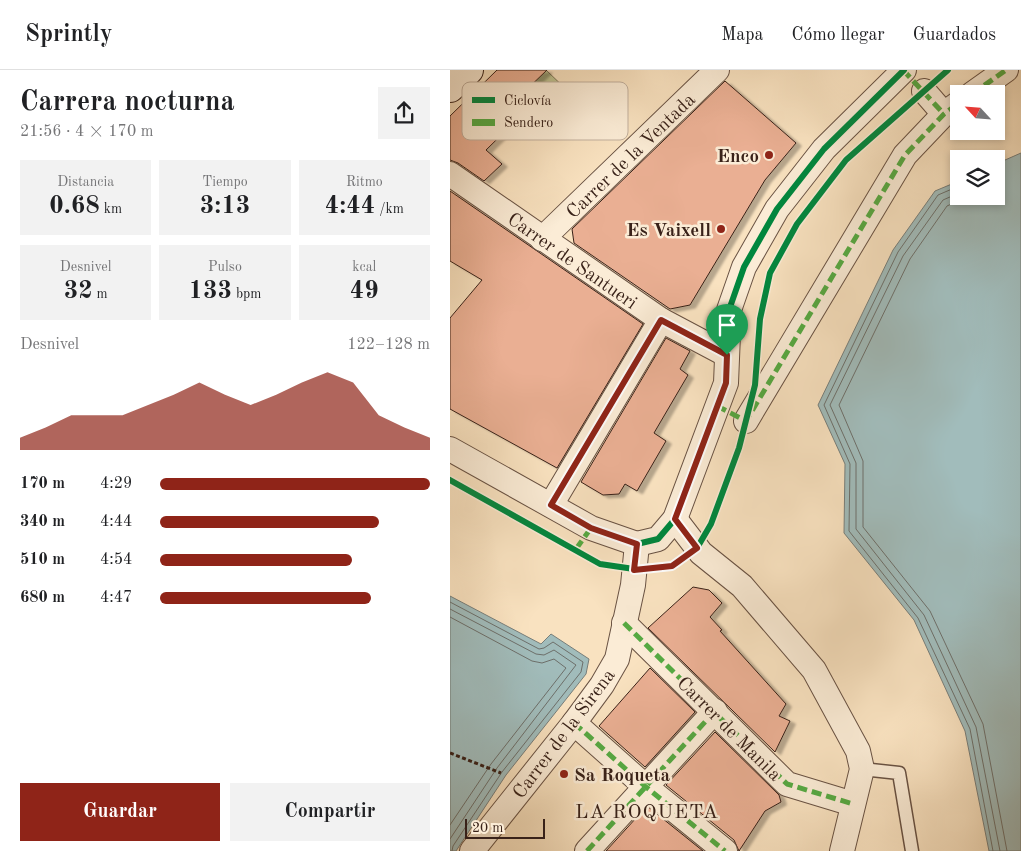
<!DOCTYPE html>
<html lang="es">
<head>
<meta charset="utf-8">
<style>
	body { margin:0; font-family:"Old Standard TT",serif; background:#f2f2f2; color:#202124; height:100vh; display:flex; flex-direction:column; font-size:19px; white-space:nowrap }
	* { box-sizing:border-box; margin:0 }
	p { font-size:16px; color:#757577 }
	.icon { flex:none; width:28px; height:28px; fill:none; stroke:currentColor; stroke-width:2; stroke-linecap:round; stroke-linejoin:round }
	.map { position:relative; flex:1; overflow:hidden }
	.side { display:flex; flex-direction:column; background:#fff; width:450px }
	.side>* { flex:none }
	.needle { width:32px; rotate:296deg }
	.tools { position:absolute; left:500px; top:15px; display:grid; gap:10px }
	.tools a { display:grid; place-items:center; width:55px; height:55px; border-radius:0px; background:#fff; box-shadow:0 2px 8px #0003; font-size:25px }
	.scale { position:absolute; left:15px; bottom:12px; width:80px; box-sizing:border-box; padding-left:5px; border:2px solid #392219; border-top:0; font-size:14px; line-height:18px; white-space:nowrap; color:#392219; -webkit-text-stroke:4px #fbecd6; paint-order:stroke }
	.pin { position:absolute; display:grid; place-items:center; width:42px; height:42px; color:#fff; margin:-51px -21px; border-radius:50% 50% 50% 0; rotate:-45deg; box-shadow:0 0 5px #0007 }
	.pin .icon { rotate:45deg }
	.round { display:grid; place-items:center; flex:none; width:52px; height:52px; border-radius:0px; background:#f2f2f2 }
	.headline { display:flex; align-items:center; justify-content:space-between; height:85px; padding:0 20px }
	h1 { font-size:28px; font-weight:800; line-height:38px }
	.metrics { display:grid; grid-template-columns:repeat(3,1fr); gap:8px; height:85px; padding:5px 20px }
	.metrics div { display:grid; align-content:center; border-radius:0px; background:#f2f2f2; text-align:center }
	.metrics b { font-size:25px; font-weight:800 }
	.metrics small { font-size:14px; font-weight:400 }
	.metrics p { font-size:14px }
	.chart { height:140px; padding:10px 20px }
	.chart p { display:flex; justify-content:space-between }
	.chart svg { width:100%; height:90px; margin-top:5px; fill:#8f2418; opacity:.7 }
	.primary-button { display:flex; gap:10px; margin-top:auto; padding:10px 20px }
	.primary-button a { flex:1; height:58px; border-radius:0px; background:#8f2418; color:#fff; font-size:20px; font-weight:800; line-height:58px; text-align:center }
	.primary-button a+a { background:#f2f2f2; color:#202124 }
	ul { padding:0 20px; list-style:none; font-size:16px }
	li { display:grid; grid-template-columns:80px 60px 1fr; align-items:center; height:38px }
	li i { height:12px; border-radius:6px; background:#8f2418 }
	header { display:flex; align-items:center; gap:30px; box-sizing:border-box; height:70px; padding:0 25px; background:#fff; border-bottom:1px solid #e0e0e0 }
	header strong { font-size:24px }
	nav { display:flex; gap:28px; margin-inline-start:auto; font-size:18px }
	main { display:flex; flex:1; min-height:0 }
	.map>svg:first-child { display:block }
	.green { fill:#bfc391; stroke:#7c7255 }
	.water { fill:#a1bcbb; stroke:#777e7a }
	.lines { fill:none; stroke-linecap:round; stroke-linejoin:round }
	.shore { stroke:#6d6f6a; stroke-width:1 }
	.building { fill:#eaaf93; stroke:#392219; filter:url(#shadow) }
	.lane-casing { stroke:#695243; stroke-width:15 }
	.street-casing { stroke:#695243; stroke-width:26 }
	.secondary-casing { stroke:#392219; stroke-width:30 }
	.path { stroke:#392219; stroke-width:3; stroke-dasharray:4 2.5; stroke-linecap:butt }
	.lane { stroke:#fbecd6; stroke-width:12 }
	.street { stroke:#fbecd6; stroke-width:24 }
	.secondary { stroke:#fbecd6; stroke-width:28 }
	.quiet { stroke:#55aa42; stroke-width:5; stroke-dasharray:10 5; stroke-linecap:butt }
	.cycleway-casing { stroke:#fbecd6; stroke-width:9 }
	.cycleway { stroke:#00873e; stroke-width:6 }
	.route-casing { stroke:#fff; stroke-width:10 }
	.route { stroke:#8f2418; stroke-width:6 }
	.poi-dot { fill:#8f2418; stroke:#fbecd6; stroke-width:2 }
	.labels { text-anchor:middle; stroke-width:5; stroke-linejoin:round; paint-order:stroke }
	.street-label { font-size:19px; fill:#392219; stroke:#fbecd6 }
	.poi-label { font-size:19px; font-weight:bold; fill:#392219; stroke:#fbecd6; text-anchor:end }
	.neighbourhood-label { font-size:20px; letter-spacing:1px; fill:#392219; stroke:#fbecd6 }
	.key { fill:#fbecd6; stroke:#c1af9d; stroke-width:1 }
	.key-label { font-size:14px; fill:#392219 }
</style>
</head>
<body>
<header>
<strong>Sprintly</strong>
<nav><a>Mapa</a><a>Cómo llegar</a><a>Guardados</a></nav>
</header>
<main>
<section class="side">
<div class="headline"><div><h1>Carrera nocturna</h1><p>21:56 · 4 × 170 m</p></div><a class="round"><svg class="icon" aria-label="share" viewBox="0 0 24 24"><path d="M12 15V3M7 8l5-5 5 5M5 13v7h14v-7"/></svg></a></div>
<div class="metrics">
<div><p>Distancia</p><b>0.68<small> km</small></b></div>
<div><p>Tiempo</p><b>3:13</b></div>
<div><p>Ritmo</p><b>4:44<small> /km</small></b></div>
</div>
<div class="metrics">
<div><p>Desnivel</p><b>32<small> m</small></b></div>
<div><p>Pulso</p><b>133<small> bpm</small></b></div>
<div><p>kcal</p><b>49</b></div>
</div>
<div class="chart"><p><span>Desnivel</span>122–128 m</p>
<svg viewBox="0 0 160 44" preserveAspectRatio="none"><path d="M0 44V38L10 33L20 27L30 27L40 27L50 22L60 17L70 11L80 17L90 22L100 17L110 11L120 6L130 11L140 27L150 33L160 38V44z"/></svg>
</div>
<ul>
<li><b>170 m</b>4:29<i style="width:100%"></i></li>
<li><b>340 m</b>4:44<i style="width:81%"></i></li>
<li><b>510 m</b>4:54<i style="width:71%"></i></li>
<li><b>680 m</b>4:47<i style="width:78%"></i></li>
</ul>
<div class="primary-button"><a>Guardar</a><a>Compartir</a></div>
</section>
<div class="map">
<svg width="571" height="781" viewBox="0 0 571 781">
	<defs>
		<filter id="shadow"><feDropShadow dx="5.5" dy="3" stdDeviation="1" flood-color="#0004"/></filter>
	</defs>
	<rect width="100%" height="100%" fill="#f9e2c0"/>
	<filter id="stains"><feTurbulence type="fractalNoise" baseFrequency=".004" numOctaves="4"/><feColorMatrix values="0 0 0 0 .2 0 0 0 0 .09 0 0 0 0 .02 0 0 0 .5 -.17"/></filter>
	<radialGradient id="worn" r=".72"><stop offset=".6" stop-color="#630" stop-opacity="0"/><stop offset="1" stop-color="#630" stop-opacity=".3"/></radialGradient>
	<polygon class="green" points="96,0 121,24 97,49 67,19"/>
	<g class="water">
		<polygon points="571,83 571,781 539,781 515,661 464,550 394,463 395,394 368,335 443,180 485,121 509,111 509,126 546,126 546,94"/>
		<polygon points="0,526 91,574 101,564 139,589 136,604 56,705 6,781 0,781"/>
	</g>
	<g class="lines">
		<g class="shore">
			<polyline points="509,116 488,125 448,182 374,335 400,394 399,461 468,548 520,659 543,781"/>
			<polyline points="509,123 493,130 453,186 380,335 406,393 406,459 474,545 526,657 550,781"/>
			<polyline points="519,126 497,136 460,189 389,335 413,391 413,457 480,541 533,654 557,781"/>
			<polyline points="0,532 89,579 94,578 103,572 133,592 131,602 52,702 3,776 2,781"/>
			<polyline points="0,539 86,584 94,585 104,580 126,595 47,698 0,769"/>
			<polyline points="0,547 82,591 92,593 104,589 116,598 41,694 0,755"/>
		</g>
	</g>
	<g class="building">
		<polygon points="47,0 97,0 72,24 82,35 36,80 52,94 34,111 8,93 0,90 0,46"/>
		<polygon points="275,11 346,73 315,110 240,235 220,239 124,173 122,159"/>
		<polygon points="0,121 193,254 107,398 0,339 0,248 32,210 0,191"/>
		<polygon points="216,268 240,281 230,299 238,305 204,363 216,371 187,421 175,414 169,424 153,425 131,412"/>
		<polygon points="243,517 259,520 272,533 260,547 272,560 270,561 336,634 329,646 340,651 325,682 198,558"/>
		<polygon points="200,598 245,642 195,697 149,656"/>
		<polygon points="265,662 329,725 331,732 315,741 289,781 284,770 216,715"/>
		<polygon points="197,736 253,781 156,781"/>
	</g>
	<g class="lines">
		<g class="lane-casing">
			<polyline id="lane" points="412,699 449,703 462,781"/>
		</g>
		<g class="street-casing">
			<g id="street">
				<polyline points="474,21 494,44"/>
				<polyline points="522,24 556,0"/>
				<polyline points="0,104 211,250 277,285"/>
				<polyline points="92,169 267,0"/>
				<polyline points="296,351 455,85 494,44 509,33"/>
				<polyline points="0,379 141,458 187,474"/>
				<polyline points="101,435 211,250"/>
				<polyline points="225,449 251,483 292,516 364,600 408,681 412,699 392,781"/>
				<polyline points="187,474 208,469 225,449 276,313 279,240 294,197 327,139 374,79 454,0"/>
				<polyline points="174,553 337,714 403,734"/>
				<polyline points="124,653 196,717 275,781"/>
				<polyline points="22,781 124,653 152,615 167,589 183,515 187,474"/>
				<polyline points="137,781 265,641"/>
			</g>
		</g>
		<g class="secondary-casing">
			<polyline id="secondary" points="0,18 19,0"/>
		</g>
		<polyline class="path" points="0,683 51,703"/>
		<use href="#lane" class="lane"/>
		<use href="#street" class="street"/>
		<use href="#secondary" class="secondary"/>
		<g class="quiet">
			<polyline points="453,0 494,44"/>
			<polyline points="522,24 556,0"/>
			<polyline points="267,336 296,351 455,85 494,44 509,33"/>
			<polyline points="101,435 211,250"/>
			<polyline points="126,479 141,458"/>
			<polyline points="174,553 337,714 403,734"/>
			<polyline points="124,653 196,717 275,781"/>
			<polyline points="137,781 265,641"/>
		</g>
		<g class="cycleway-casing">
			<g id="cycleway">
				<polyline points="0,410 150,494 184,499 222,496 247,478 261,454 289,378 305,315 310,249 320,203 347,154 396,90 498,0"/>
				<polyline points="187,474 208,469 225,449 276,313 279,240 294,197 327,139 374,79 454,0"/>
			</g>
		</g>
		<use href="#cycleway" class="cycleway"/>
	</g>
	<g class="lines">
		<g class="route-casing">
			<polygon id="route" points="211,250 277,285 276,313 225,449 247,478 222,496 184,500 187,474 141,458 101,435"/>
		</g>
		<use href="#route" class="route"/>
	</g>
	<g class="poi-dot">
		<circle cx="319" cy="85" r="5"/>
		<circle cx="271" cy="159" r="5"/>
		<circle cx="114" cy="704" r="5"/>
	</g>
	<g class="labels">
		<g class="street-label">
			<text transform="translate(180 85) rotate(-44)" y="7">Carrer de la Ventada</text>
			<text transform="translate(123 190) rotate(35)" y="7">Carrer de Santueri</text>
			<text transform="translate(280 658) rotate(45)" y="7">Carrer de Manila</text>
			<text transform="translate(113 663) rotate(-53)" y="7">Carrer de la Sirena</text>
		</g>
		<g class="poi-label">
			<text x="309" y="92">Enco</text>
			<text x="261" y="166">Es Vaixell</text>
			<text x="124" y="711" text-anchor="start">Sa Roqueta</text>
		</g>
		<g class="neighbourhood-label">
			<text x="197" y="748">LA ROQUETA</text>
		</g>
	</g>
	<rect x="12" y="12" width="166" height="58" rx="8" class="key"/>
	<rect x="22" y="27" width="23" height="6" fill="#00873e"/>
	<rect x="22" y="49" width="23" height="7" fill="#55aa42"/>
	<g class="key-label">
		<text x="54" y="35">Ciclovía</text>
		<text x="54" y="57">Sendero</text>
	</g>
	<rect width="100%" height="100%" filter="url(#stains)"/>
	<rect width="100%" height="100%" fill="url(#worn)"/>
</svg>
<div class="tools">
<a><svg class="needle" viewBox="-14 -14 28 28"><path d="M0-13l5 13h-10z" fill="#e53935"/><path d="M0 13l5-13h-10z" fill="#757577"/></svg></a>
<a><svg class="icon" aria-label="layers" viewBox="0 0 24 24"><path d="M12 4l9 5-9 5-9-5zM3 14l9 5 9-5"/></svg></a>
</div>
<div class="scale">20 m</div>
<div class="pin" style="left:277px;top:285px;background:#1e9e55"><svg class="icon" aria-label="arrive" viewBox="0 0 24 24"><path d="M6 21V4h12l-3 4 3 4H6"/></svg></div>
</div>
</main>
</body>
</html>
